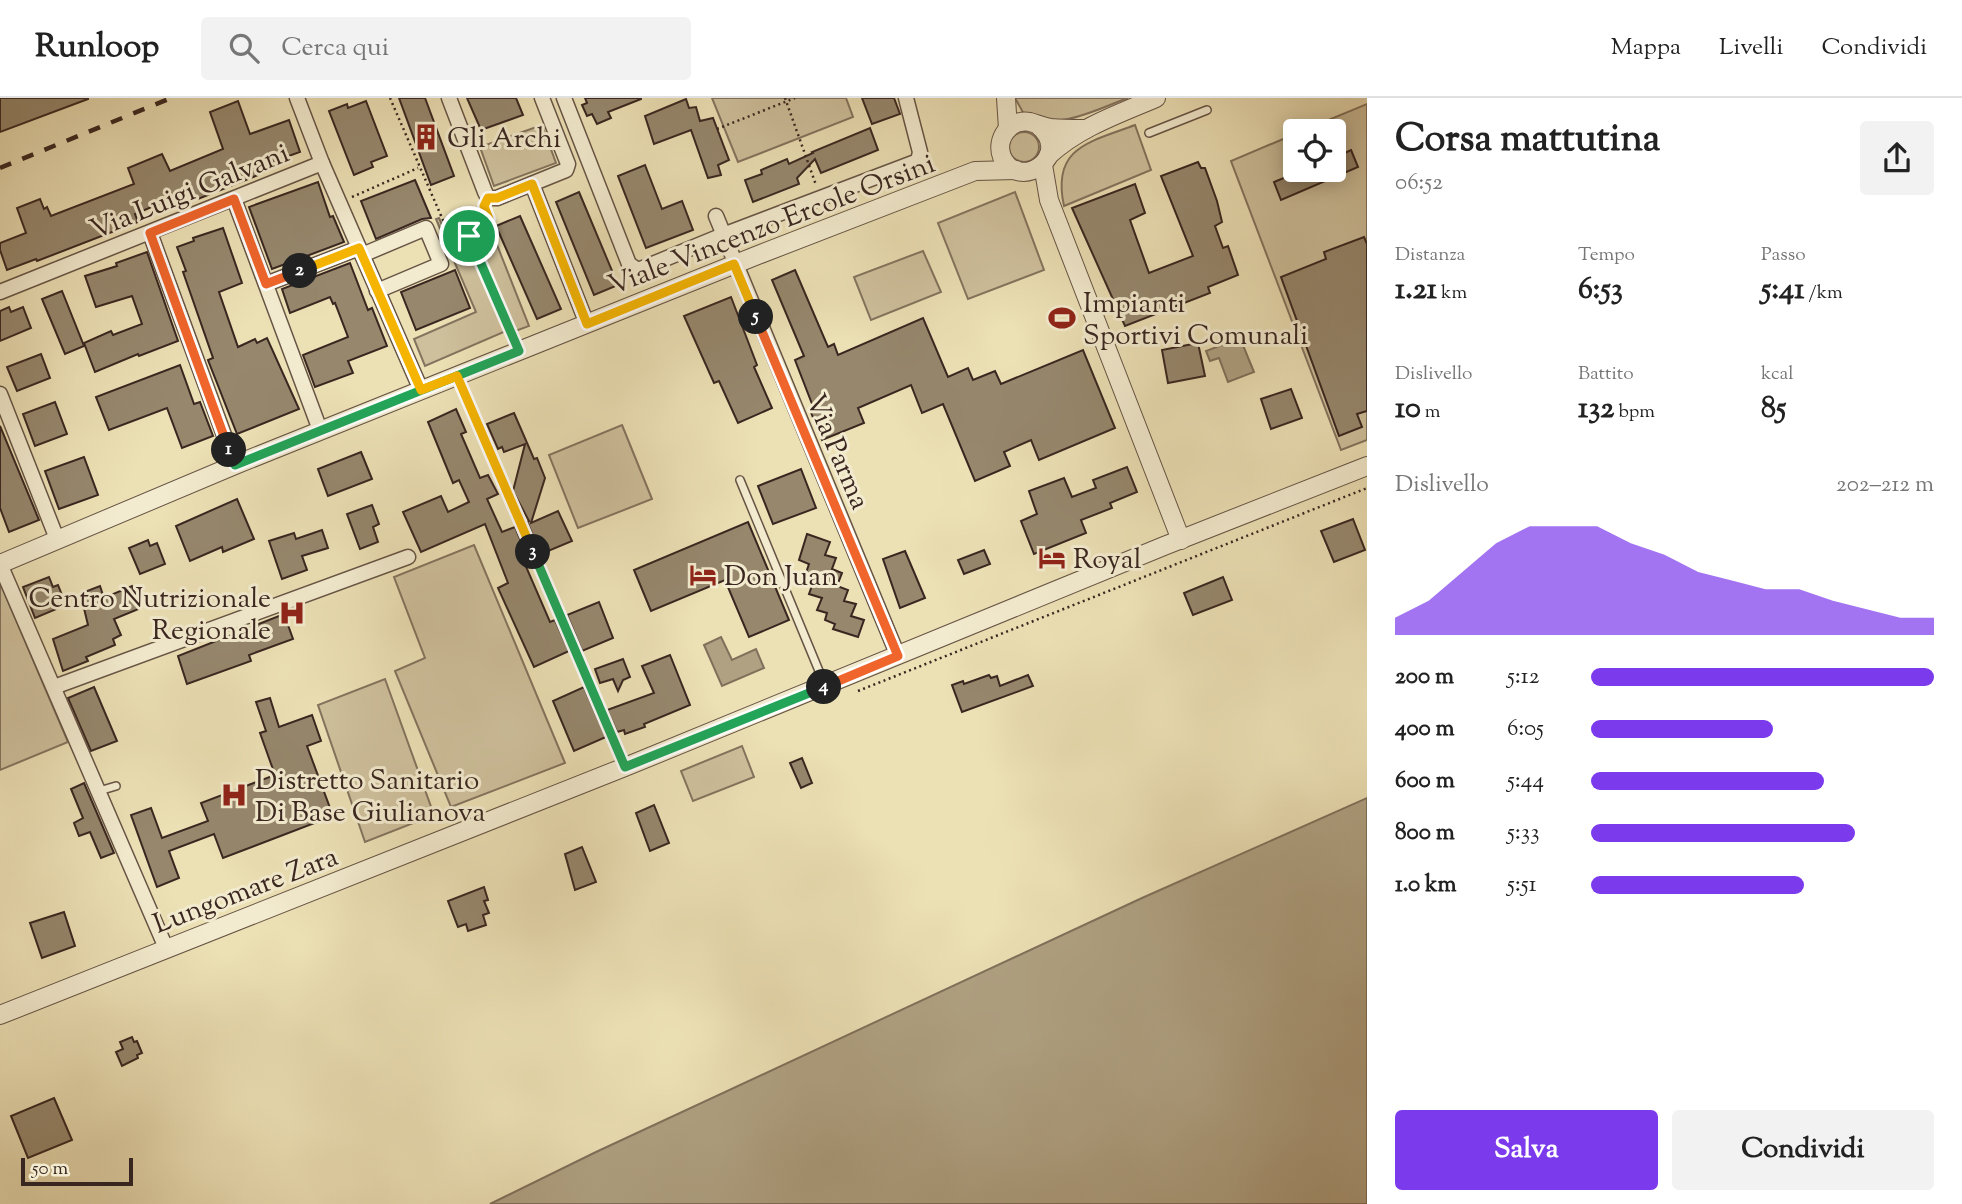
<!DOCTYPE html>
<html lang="it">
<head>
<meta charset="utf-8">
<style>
	body { margin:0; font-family:"Sorts Mill Goudy",serif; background:#f2f2f2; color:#222; height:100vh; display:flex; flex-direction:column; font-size:26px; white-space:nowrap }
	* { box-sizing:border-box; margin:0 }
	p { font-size:23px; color:#767676 }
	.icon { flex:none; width:38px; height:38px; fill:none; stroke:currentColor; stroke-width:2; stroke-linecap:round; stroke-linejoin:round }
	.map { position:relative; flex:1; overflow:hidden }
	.panel { display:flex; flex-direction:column; background:#fff; width:595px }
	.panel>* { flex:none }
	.controls { position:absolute; left:1283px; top:21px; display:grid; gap:14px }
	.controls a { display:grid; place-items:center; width:63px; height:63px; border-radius:7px; background:#fff; box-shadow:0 4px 18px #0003; font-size:35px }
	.scale { position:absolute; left:21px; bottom:18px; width:112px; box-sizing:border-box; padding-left:7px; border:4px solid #392620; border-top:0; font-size:19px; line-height:24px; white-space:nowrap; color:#392620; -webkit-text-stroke:5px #f3ebcf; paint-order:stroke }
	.pin { position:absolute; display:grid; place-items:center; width:60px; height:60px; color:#fff; margin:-30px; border:4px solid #fff; border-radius:50%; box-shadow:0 2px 7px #0007 }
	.km { position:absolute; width:35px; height:35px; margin:-18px; border-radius:50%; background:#222; color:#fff; font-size:19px; line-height:35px; text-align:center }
	.round { display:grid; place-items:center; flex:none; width:74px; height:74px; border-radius:7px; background:#f2f2f2 }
	.headline { display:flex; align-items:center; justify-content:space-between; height:119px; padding:0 28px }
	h1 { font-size:38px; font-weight:700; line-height:52px }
	.metrics { display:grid; grid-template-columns:repeat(3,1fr); gap:10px; height:119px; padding:7px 28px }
	.metrics div { display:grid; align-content:center }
	.metrics b { font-size:30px; font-weight:700 }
	.metrics small { font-size:19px; font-weight:400 }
	.metrics p { font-size:19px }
	.chart { height:196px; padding:14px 28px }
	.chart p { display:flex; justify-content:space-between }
	.chart svg { width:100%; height:126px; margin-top:7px; fill:#7c3aed; opacity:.7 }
	.cta { display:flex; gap:14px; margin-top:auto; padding:14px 28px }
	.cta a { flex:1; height:80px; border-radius:7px; background:#7c3aed; color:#fff; font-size:28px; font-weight:700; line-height:80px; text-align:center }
	.cta a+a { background:#f2f2f2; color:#222 }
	ul { padding:0 28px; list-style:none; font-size:23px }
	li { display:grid; grid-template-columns:112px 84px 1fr; align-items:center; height:52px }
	li i { height:18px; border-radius:9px; background:#7c3aed }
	header { display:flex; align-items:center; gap:42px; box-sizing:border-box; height:98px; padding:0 35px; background:#fff; border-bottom:2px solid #e0e0e0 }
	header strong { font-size:33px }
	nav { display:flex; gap:38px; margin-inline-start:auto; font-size:24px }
	.search { width:490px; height:63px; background:#f2f2f2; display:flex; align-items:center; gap:18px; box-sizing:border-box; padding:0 24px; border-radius:7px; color:#767676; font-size:26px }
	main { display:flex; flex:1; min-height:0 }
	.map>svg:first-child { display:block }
	.green { fill:#cec09c; stroke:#84735e; stroke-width:2 }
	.water { fill:#afa182; stroke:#80705b; stroke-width:2 }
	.building { fill:#96876d; stroke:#392620; stroke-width:2 }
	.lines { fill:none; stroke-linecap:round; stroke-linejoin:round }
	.service-casing { stroke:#665445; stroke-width:10 }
	.minor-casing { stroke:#665445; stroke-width:17 }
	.tertiary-casing { stroke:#665445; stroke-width:20 }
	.path { stroke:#392620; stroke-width:2.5; stroke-dasharray:2 3.5; stroke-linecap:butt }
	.service { stroke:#f3ebcf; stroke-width:7 }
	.minor { stroke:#f3ebcf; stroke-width:14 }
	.tertiary { stroke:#f3ebcf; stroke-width:18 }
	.rail { stroke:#392620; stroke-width:4.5; stroke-dasharray:12 12; stroke-linecap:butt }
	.split-1-casing { stroke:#fff; stroke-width:14 }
	.split-2-casing { stroke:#fff; stroke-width:14 }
	.split-3-casing { stroke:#fff; stroke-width:14 }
	.split-4-casing { stroke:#fff; stroke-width:14 }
	.split-5-casing { stroke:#fff; stroke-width:14 }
	.split-6-casing { stroke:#fff; stroke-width:14 }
	.split-1 { stroke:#22a559; stroke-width:9 }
	.split-2 { stroke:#f0652b; stroke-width:9 }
	.split-3 { stroke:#f5b400; stroke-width:9 }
	.split-4 { stroke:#22a559; stroke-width:9 }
	.split-5 { stroke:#f0652b; stroke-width:9 }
	.split-6 { stroke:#f5b400; stroke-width:9 }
	.labels { text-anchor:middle; stroke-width:6; stroke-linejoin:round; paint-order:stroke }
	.poi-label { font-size:28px; fill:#392620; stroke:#f3ebcf; text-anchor:start }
	.street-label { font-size:28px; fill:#392620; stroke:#f3ebcf }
</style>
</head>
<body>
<header>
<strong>Runloop</strong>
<div class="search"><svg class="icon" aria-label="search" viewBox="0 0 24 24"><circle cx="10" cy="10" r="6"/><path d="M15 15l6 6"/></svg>Cerca qui</div>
<nav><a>Mappa</a><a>Livelli</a><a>Condividi</a></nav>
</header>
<main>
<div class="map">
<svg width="1367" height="1106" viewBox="0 0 1367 1106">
	<rect width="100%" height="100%" fill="#ece0b5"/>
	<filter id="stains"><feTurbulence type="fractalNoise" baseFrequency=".00286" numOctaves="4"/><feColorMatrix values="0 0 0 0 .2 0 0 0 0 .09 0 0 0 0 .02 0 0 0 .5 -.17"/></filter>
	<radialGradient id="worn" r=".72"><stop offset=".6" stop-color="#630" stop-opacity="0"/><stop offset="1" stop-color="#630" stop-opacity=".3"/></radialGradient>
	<g class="green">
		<polygon points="712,0 846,0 853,19 738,64"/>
		<path d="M1015,0H1128C1092,13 1063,31 1025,18Z"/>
		<polygon points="1367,6 1367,342 1341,352 1231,63 1295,36 1295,72 1334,72 1334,33 1302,33"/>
		<polygon points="542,27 556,65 494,88 480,49"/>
		<path d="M1135,27L1151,72L1064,108C1051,49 1090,44 1135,27Z"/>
		<circle cx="1024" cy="49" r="15"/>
		<polygon points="1015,94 1044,172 968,201 938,125"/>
		<polygon points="481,108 485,119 475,129 468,128 463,130 460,137 454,140 446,123"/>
		<polygon points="439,120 451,148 461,144 470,148 506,233 425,268 414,241 476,214 436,121"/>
		<polygon points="488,124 529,228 510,235 474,146 479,139 478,133"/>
		<polygon points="923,153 941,194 871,222 854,179"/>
		<polygon points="622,327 652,401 578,430 549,357"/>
		<polygon points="474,447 565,665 451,709 395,573 425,560 394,479"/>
		<polygon points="0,489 2,489 68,644 0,672"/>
		<polygon points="385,581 434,717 365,744 318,607"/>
		<polygon points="742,648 754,679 693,703 681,673"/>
	</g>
	<g class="water">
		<polygon points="1240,240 1254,274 1228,284 1219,260 1210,263 1206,253"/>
		<polygon points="721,539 732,562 756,551 764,570 722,588 704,547"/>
		<polygon points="1367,700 1367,1106 490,1106 596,1054 1142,800"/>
	</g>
	<g class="building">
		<polygon points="0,0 88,0 88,1 0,34"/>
		<polygon points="399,0 425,0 454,78 431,87"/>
		<polygon points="467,0 516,0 523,17 481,32"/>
		<polygon points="585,0 641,0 641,1 608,14 611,20 597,26 592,16 587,18 582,7 587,5"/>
		<polygon points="862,0 894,0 900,16 872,26"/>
		<polygon points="686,1 689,10 696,9 700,23 713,20 729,62 718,67 721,77 708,80 691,32 654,46 645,18"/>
		<polygon points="238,3 250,36 289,22 300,54 261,68 263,75 193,103 189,93 135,116 138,124 37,163 36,161 7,172 0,152 0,145 26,135 17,110 40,101 44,111 47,109 51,118 134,86 128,70 162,56 170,73 223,51 210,14"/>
		<polygon points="366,3 387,58 371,64 373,69 354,77 329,13 347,6 348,10"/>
		<polygon points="870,30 878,52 821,75 815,61 797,80 799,86 753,104 745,82 762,76 761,72 787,61 789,66 813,55 812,54"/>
		<polygon points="1351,52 1358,69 1281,102 1274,84 1291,77 1289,72 1334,72 1334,60"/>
		<polygon points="1198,64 1201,70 1205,70 1217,103 1222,124 1215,128 1223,150 1228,148 1238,177 1208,189 1210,195 1125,228 1072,110 1135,86 1145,115 1130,122 1149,175 1193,158 1161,78"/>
		<polygon points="645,67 662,111 682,103 693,132 646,150 618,78"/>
		<polygon points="415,82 431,120 422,121 376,141 361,103"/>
		<polygon points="318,84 330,119 333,118 344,144 272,171 249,109"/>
		<polygon points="579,94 618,187 594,197 556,104"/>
		<polygon points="520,118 561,211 537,221 496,128"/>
		<polygon points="223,130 242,185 219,194 238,249 255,241 257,245 267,240 299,311 237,336 208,262 213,260 183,174 186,173 177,149 194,143 193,140"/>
		<polygon points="1364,139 1367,146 1367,313 1357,316 1362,329 1339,338 1281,179 1326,161 1324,154"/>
		<polygon points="147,154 178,243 139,258 138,256 95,274 84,245 111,233 113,237 142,226 132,198 96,209 85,178 117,168 116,165"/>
		<polygon points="350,165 368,212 372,210 387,248 348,263 353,275 315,289 303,257 348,239 335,205 333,206 330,199 290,215 282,191"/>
		<polygon points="455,172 470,210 416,232 401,194"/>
		<polygon points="795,172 828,249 834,246 838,257 923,220 948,279 968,270 973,282 995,273 1001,286 1083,252 1115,330 1039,362 1031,342 1004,354 1010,368 975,383 943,306 922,315 911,287 858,310 864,325 822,342 810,312 814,311 795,262 804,258 772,182"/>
		<polygon points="62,193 84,248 65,256 42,201"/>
		<polygon points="731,199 757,267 754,269 772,310 738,325 719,283 714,285 684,218"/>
		<polygon points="9,209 11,214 23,209 31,230 0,243 0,213"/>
		<polygon points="1198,245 1205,278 1168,285 1162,252"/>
		<polygon points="41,256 50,280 17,293 7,269"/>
		<polygon points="180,267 194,306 200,304 213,338 182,350 167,310 109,332 96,299"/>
		<polygon points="1291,291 1302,320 1271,331 1261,301"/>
		<polygon points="55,304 67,336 35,348 23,316"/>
		<polygon points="456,311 466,334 461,336 480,380 488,377 498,396 487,401 502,434 515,429 529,462 524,464 550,524 555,522 569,553 534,569 498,490 508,485 485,426 421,454 403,414 441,398 448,414 469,404 459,382 453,385 428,324"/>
		<polygon points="514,315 534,361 537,360 545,380 531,425 558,413 572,443 541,456 527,424 529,423 513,393 525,346 504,354 502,349 498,351 487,326"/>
		<polygon points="0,328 39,422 9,434 0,410"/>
		<polygon points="361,354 372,381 328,398 318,371"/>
		<polygon points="84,359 98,397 59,411 45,373"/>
		<polygon points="1127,369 1137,394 1110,405 1112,410 1081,422 1086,435 1034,456 1021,423 1037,416 1029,393 1064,380 1072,399 1096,390 1093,382"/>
		<polygon points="801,371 816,410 773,426 758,388"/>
		<polygon points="237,401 254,441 223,454 222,449 190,463 176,428"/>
		<polygon points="372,407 379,426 373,429 378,444 360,451 347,416"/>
		<polygon points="1353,421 1365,452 1334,464 1321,433"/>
		<polygon points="748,424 789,522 749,539 725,482 651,513 634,472"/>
		<polygon points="322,432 328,450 302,458 307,472 282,481 269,443 294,435 296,441"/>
		<polygon points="807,436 830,444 825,457 836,460 832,471 842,475 837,488 848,492 844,503 856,506 851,518 864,522 858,539 833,531 835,526 825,522 827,515 817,512 822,500 809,496 814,482 805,478 809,466 799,462"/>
		<polygon points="148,442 150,448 157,445 165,466 140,476 129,450"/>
		<polygon points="984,452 990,466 964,476 958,462"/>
		<polygon points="905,453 925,500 900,510 883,461"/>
		<polygon points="49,479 53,489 58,487 66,507 35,520 23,489"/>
		<polygon points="1223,479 1232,502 1193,517 1184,495"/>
		<polygon points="100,488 104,500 132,488 141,510 114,521 121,537 113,541 115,547 86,559 88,563 63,573 53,541 88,527 82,502 89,499 87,493"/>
		<polygon points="599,504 613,540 582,553 567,517"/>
		<polygon points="284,516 293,541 249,557 251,563 187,586 178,558"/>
		<polygon points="670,557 690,607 644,626 645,629 625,636 624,632 617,634 607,612 654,595 642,568"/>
		<polygon points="623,561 630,579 623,582 618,593 613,581 600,585 595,571"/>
		<polygon points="989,577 991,580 997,578 1000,588 1028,577 1033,588 962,614 952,587 963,583 964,586"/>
		<polygon points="94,589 117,643 91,653 68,600"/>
		<polygon points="584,589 606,639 574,653 553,603"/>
		<polygon points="270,600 279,629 312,617 321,643 307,648 333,718 223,760 214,736 169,753 179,780 157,789 131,717 151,710 162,740 208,723 201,705 275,677 260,635 266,633 256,604"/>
		<polygon points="802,660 812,685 801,690 790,665"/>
		<polygon points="84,685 114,755 101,760 90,734 79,738 74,725 83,720 71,691"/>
		<polygon points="654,707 669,745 650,753 636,715"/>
		<polygon points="582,749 596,784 575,792 565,756"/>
		<polygon points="484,789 488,802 484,803 489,815 483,817 486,827 468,833 466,826 458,829 448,803"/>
		<polygon points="64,814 75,848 42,860 30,825"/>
		<polygon points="132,939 134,944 137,943 142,955 137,957 138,960 122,968 116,954 123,951 120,944"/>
		<polygon points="54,1000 72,1042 28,1060 11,1018"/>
	</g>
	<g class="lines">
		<g class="service-casing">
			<g id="service">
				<polyline points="1149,35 1207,12"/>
				<polyline points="457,278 625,668"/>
				<polyline points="740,382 824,585"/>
				<polyline points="99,693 116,688"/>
			</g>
		</g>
		<g class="minor-casing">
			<g id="minor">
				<polyline points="297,0 322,65 421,292"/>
				<polyline points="449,0 485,94 488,100 497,100 566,72 568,66 542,0"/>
				<polyline points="564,0 629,166 638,172 723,137 918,63 920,54 906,0"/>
				<polyline points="532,86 587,226"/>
				<polyline points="234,101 320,332"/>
				<polyline points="716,118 898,558"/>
				<polyline points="150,135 235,367"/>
				<polyline points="362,157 426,130 441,166 377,193"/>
				<polyline points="266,186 359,150"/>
				<polyline points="0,194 322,65"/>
				<polyline points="0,296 57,441"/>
				<polyline points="0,466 166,850"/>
				<polyline points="54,589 408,459"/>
			</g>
		</g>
		<g class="tertiary-casing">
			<g id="tertiary">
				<polyline points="1006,0 1008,31"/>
				<path d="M1038,27C1075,58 1018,95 1002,59C995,41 1010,20 1030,24C1037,26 1044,29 1051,30C1062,31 1074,31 1085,31"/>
				<path d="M1048,58C1078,30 1118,16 1156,0"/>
				<polyline points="1043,67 1049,102 1181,442"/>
				<polyline points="0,466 235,367 758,157 975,73 1016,72"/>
				<polyline points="0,917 625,669 1164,448 1367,368"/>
			</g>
		</g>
		<g class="path">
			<polyline points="390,0 452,143 469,138 489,121 487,115"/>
			<polyline points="785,0 816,87"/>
			<polyline points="717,31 795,0"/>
			<polyline points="352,99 418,70"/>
			<polyline points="469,138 512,237"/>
			<polyline points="858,593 1367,390"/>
		</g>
		<use href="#service" class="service"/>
		<use href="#minor" class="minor"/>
		<use href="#tertiary" class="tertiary"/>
		<polyline class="rail" points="0,70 171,0"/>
	</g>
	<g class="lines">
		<g class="split-1-casing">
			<polyline id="split-1" points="229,352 235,367 519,253 469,138"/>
		</g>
		<g class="split-2-casing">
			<polyline id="split-2" points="229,352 150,135 234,101 266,186 300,173"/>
		</g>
		<g class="split-3-casing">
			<polyline id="split-3" points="300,173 359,150 421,292 457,278 533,454"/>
		</g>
		<g class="split-4-casing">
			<polyline id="split-4" points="533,454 625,669 824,589"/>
		</g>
		<g class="split-5-casing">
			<polyline id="split-5" points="756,219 898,558 824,589"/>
		</g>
		<g class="split-6-casing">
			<polyline id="split-6" points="469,138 489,121 484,108 488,100 497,100 532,86 587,226 734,166 756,219"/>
		</g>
		<use href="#split-1" class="split-1"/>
		<use href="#split-2" class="split-2"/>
		<use href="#split-3" class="split-3"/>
		<use href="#split-4" class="split-4"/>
		<use href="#split-5" class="split-5"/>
		<use href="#split-6" class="split-6"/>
	</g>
	<defs>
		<g id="building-bare" transform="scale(2.1)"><path d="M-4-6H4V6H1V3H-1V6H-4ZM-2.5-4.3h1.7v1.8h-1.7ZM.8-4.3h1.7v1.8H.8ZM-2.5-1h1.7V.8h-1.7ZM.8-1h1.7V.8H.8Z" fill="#8f2418" stroke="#f3ebcf" stroke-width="2.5" paint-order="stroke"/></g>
		<g id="stadium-bare" transform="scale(2.1)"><path d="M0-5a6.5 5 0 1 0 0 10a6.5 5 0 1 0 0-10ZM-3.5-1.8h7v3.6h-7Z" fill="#8f2418" stroke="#f3ebcf" stroke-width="2.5" paint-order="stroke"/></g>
		<g id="hotel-bare" transform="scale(2.1)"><path d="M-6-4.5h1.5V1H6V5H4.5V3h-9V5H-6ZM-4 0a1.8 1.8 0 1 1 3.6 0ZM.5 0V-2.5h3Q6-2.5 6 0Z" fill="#8f2418" stroke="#f3ebcf" stroke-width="2.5" paint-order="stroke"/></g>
		<g id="hospital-bare" transform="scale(2.1)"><path d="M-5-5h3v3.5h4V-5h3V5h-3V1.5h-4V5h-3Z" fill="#8f2418" stroke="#f3ebcf" stroke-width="2.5" paint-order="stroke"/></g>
	</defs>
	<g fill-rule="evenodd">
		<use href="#building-bare" x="426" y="39"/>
		<use href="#stadium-bare" x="1062" y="220"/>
		<use href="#hotel-bare" x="1052" y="460"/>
		<use href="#hotel-bare" x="703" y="477"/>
		<use href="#hospital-bare" x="292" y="515"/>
		<use href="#hospital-bare" x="234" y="697"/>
	</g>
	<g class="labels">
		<g class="poi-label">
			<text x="447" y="49">Gli Archi</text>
			<text x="1083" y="214">Impianti<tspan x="1083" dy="32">Sportivi Comunali</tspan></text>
			<text x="1073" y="470">Royal</text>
			<text x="724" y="487">Don Juan</text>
			<text x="271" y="509" text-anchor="end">Centro Nutrizionale<tspan x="271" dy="32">Regionale</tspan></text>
			<text x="255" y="691">Distretto Sanitario<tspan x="255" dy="32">Di Base Giulianova</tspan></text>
		</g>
		<g class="street-label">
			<text transform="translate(189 92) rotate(-22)" y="10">Via Luigi Galvani</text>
			<text transform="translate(771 125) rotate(-21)" y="10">Viale Vincenzo Ercole Orsini</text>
			<text transform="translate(839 353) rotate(67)" y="10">Via Parma</text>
			<text transform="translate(245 791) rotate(-21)" y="10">Lungomare Zara</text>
		</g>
	</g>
	<rect width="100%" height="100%" filter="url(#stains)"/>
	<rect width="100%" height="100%" fill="url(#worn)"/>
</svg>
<div class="controls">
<a><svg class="icon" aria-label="locate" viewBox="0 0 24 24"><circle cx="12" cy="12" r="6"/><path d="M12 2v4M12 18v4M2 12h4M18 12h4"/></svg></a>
</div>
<div class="scale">50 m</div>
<div class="pin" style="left:469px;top:138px;background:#1e9e55"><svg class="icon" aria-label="arrive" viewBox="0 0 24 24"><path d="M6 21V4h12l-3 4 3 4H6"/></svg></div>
<b class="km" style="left:229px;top:352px">1</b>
<b class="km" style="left:300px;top:173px">2</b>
<b class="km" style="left:533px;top:454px">3</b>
<b class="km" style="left:824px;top:589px">4</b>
<b class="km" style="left:756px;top:219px">5</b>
</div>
<section class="panel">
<div class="headline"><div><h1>Corsa mattutina</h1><p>06:52</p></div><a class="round"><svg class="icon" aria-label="share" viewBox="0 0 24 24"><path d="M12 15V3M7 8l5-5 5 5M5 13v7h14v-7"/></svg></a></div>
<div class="metrics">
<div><p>Distanza</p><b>1.21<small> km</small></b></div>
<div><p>Tempo</p><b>6:53</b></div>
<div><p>Passo</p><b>5:41<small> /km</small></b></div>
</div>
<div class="metrics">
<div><p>Dislivello</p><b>10<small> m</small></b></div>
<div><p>Battito</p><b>132<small> bpm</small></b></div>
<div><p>kcal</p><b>85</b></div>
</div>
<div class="chart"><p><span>Dislivello</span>202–212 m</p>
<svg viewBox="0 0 160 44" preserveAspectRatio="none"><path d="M0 44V38L10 32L20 22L30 12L40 6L50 6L60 6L70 12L80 16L90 22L100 25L110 28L120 28L130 32L140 35L150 38L160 38V44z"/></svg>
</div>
<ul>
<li><b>200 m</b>5:12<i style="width:100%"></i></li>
<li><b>400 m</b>6:05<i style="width:53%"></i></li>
<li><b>600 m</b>5:44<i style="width:68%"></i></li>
<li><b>800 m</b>5:33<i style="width:77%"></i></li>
<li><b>1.0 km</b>5:51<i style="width:62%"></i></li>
</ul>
<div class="cta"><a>Salva</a><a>Condividi</a></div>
</section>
</main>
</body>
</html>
